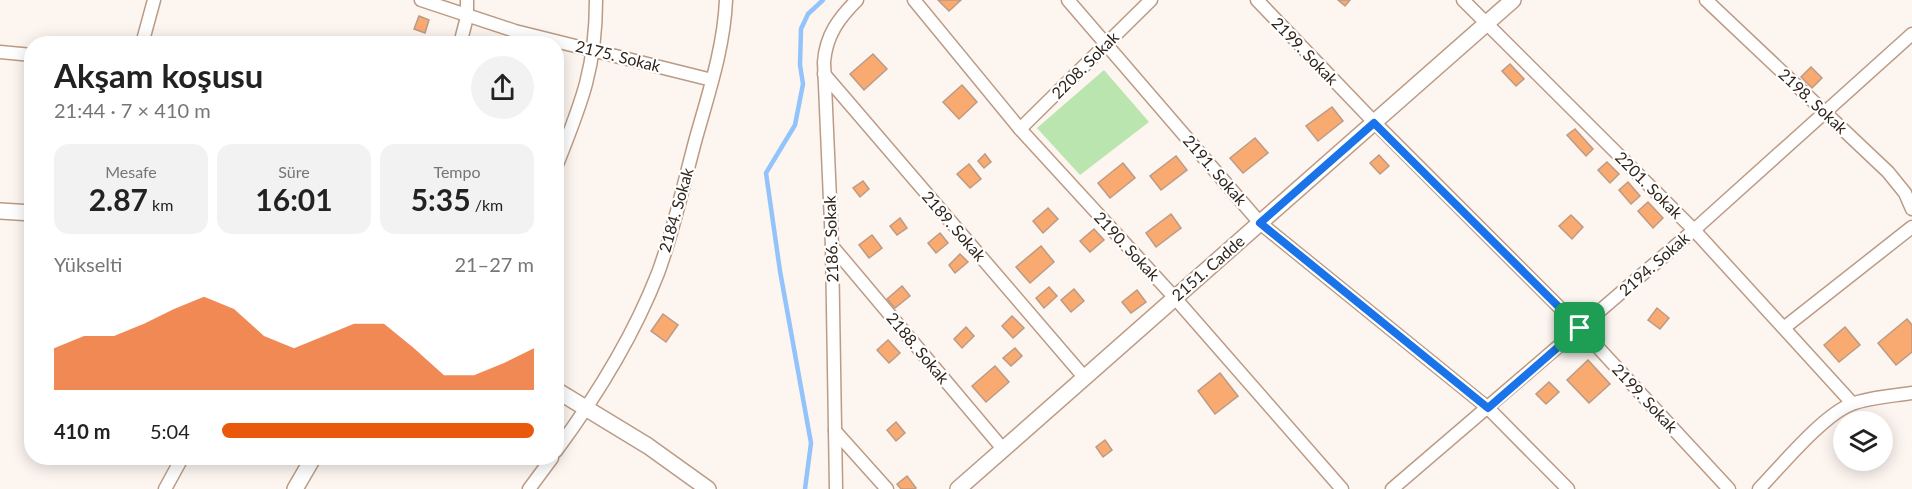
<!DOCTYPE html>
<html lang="tr">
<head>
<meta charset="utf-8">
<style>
	body { margin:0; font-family:Lato,sans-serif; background:#f2f2f2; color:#222; height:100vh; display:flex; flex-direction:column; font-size:22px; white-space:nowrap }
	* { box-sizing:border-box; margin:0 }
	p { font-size:20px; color:#767676 }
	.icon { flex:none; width:33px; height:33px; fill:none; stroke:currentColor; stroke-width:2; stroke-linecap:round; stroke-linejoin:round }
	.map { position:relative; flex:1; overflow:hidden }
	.panel { position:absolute; left:24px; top:36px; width:540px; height:429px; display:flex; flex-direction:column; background:#fff; border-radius:24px; box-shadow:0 3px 15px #0003 }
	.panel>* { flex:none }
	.controls { position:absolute; left:1833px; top:411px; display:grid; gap:12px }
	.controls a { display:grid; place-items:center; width:60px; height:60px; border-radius:50%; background:#fff; box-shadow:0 3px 15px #0003; font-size:30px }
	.pin { position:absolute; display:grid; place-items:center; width:51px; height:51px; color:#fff; margin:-26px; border-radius:12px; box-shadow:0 3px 9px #0006 }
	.round { display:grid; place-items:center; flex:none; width:63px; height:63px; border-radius:32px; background:#f2f2f2 }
	.summary { display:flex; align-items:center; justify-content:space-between; height:102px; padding:0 30px }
	h1 { font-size:33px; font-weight:700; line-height:45px }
	.stats { display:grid; grid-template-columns:repeat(3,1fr); gap:9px; height:102px; padding:6px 30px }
	.stats div { display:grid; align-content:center; border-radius:15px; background:#f2f2f2; text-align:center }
	.stats b { font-size:30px; font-weight:700 }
	.stats small { font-size:16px; font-weight:400 }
	.stats p { font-size:16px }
	.chart { height:168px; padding:12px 30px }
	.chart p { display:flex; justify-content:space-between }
	.chart svg { width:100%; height:108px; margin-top:6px; fill:#ea580c; opacity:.7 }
	ul { padding:0 30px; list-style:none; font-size:20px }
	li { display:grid; grid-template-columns:96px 72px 1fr; align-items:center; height:45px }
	li i { height:15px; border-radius:8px; background:#ea580c }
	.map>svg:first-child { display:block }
	.green { fill:#bae5ae }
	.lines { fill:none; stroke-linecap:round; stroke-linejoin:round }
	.stream { stroke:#92c4fb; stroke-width:4.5 }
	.building { fill:#f9aa71; stroke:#bc9b85; stroke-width:1.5 }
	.minor-casing { stroke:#bc9b85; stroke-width:15 }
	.tertiary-casing { stroke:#bc9b85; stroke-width:18 }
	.minor { stroke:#fff; stroke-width:12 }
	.tertiary { stroke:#fff; stroke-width:15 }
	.route-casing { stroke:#fff; stroke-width:12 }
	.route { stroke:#1a73e8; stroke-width:8 }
	.labels { text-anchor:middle; stroke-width:4.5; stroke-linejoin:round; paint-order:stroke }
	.street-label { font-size:16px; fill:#30241b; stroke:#fff }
</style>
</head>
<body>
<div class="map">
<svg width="1912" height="489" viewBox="0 0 1912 489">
	<rect width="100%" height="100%" fill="#fcf5f0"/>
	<polygon class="green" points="1104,70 1149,122 1080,175 1037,128"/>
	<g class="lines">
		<polyline class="stream" points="805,489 811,443 780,271 766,173 795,125 803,84 800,65 801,29 808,14 823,0"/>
	</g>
	<g class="building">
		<polygon points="938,0 961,0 949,11"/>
		<polygon points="1338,0 1350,0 1345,6"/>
		<polygon points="419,16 429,20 425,33 414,29"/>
		<polygon points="873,54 887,69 864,90 850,74"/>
		<polygon points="1510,64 1524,79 1516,86 1502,71"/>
		<polygon points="1811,67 1822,78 1812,88 1801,77"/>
		<polygon points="962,85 977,102 959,119 943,102"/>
		<polygon points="1332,107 1343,121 1318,141 1306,126"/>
		<polygon points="1575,129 1593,149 1586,156 1567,135"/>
		<polygon points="1255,138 1268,153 1243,173 1230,158"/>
		<polygon points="985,154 991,162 984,168 978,161"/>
		<polygon points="1379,155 1389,166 1380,174 1370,163"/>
		<polygon points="1176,156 1187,170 1161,190 1150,176"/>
		<polygon points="1607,162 1619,174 1610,183 1598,170"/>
		<polygon points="1123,163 1135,178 1110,198 1098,183"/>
		<polygon points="969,164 981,179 970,188 957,174"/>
		<polygon points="863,181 869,189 860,197 853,188"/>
		<polygon points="1628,182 1640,196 1631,204 1619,190"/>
		<polygon points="1648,202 1663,218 1653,228 1638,211"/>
		<polygon points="1048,208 1058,219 1043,233 1033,221"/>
		<polygon points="1171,214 1181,228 1156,247 1146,233"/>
		<polygon points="1571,215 1583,227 1572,239 1559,226"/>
		<polygon points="900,218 907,228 897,235 890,226"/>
		<polygon points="1094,229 1104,240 1090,252 1080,241"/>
		<polygon points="940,233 948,243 936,253 928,243"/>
		<polygon points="872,235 882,248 869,258 859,245"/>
		<polygon points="1041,246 1054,262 1030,283 1016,267"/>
		<polygon points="960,254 968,262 955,273 949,265"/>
		<polygon points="902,286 910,296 895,308 887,299"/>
		<polygon points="1049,287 1057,296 1044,308 1036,298"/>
		<polygon points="1074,289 1084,301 1071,312 1061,300"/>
		<polygon points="1137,290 1146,302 1131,313 1122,302"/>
		<polygon points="1657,308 1669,318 1660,329 1648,320"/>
		<polygon points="663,314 678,325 666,342 651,331"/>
		<polygon points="1012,316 1024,328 1013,338 1002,326"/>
		<polygon points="1907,319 1912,325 1912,352 1896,365 1878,343"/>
		<polygon points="966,327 974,336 962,348 954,339"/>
		<polygon points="1845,327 1860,345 1839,362 1824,345"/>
		<polygon points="888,340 900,353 889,363 877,350"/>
		<polygon points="1015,348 1022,356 1011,366 1003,358"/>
		<polygon points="1588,360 1610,384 1589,403 1567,380"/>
		<polygon points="995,366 1009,382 986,402 972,386"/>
		<polygon points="1220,373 1238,396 1215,414 1198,391"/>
		<polygon points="1549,382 1559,392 1546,404 1536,394"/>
		<polygon points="896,422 905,433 896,441 887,430"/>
		<polygon points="1105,440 1112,450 1103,457 1096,447"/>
		<polygon points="907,476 916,488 915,489 901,489 897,484"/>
	</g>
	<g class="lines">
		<g class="minor-casing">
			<g id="minor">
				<polyline points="421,0 515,31 712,80"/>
				<polyline points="914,0 1020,129 1175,298 1342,489"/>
				<polyline points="1068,0 1260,223 1488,408 1568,489"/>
				<polyline points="1257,0 1374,122 1580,328 1729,489"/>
				<polyline points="1463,0 1694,230 1852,403"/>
				<polyline points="1706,0 1888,172 1905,193 1912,209"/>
				<polyline points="142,44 154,0"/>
				<polyline points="460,44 467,17 467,0"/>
				<polyline points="0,52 32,55"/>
				<polyline points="824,74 1084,377"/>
				<polyline points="1020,129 1151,0"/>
				<path d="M556,167C581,104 596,69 596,0"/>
				<polyline points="832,246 1003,449"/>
				<polyline points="1785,327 1912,227"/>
				<polyline points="835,431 887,489"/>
				<path d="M556,451C595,398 634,335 658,273C674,230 684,182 696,138C709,92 724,47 726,0"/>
				<polyline points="165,489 182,458"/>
				<polyline points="529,489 552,458"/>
				<path d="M836,489L832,246L824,62C826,35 839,18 857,0"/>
				<polyline points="1392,489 1694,230 1912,34"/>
				<path d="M1759,489C1781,466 1824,414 1852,404C1870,397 1893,396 1912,393"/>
			</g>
		</g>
		<g class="tertiary-casing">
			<g id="tertiary">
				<polyline points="0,211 32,213"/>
				<polyline points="556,390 648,446 708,489"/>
				<polyline points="295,489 313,458"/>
				<polyline points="958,489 1513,0"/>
			</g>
		</g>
		<use href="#minor" class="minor"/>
		<use href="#tertiary" class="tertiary"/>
	</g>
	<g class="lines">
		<g class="route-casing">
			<polygon id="route" points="1374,123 1580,328 1488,408 1260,223"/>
		</g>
		<use href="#route" class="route"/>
	</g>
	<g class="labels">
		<g class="street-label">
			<text transform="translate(1305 51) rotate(46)" y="6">2199. Sokak</text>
			<text transform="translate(618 56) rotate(14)" y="6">2175. Sokak</text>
			<text transform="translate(1085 65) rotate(-45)" y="6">2208. Sokak</text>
			<text transform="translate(1813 101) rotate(43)" y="6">2198. Sokak</text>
			<text transform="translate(1215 170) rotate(49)" y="6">2191. Sokak</text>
			<text transform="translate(1649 185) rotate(45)" y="6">2201. Sokak</text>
			<text transform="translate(676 210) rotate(-74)" y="6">2184. Sokak</text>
			<text transform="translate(954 226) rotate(49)" y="6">2189. Sokak</text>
			<text transform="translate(831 239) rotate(-92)" y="6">2186. Sokak</text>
			<text transform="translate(1127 246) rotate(47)" y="6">2190. Sokak</text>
			<text transform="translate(1654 264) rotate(-41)" y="6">2194. Sokak</text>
			<text transform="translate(1208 268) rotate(-41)" y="6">2151. Cadde</text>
			<text transform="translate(918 348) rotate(50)" y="6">2188. Sokak</text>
			<text transform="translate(1645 398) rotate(47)" y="6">2199. Sokak</text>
		</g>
	</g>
</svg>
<div class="controls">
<a><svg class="icon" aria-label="layers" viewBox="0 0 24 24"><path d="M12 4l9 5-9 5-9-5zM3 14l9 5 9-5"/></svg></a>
</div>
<div class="pin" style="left:1580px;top:328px;background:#1e9e55"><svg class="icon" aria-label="arrive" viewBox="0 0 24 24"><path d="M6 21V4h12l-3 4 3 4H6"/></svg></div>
<section class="panel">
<div class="summary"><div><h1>Akşam koşusu</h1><p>21:44 · 7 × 410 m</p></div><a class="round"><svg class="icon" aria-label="share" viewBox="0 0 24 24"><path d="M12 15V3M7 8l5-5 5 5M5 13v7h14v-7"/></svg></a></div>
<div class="stats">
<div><p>Mesafe</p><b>2.87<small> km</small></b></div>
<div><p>Süre</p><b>16:01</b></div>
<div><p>Tempo</p><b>5:35<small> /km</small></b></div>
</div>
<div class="chart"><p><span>Yükselti</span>21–27 m</p>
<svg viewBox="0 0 160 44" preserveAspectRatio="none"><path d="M0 44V27L10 22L20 22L30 17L40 11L50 6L60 11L70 22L80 27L90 22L100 17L110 17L120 27L130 38L140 38L150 33L160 27V44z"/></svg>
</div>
<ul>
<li><b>410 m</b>5:04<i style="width:100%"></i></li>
</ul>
</section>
</div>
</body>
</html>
